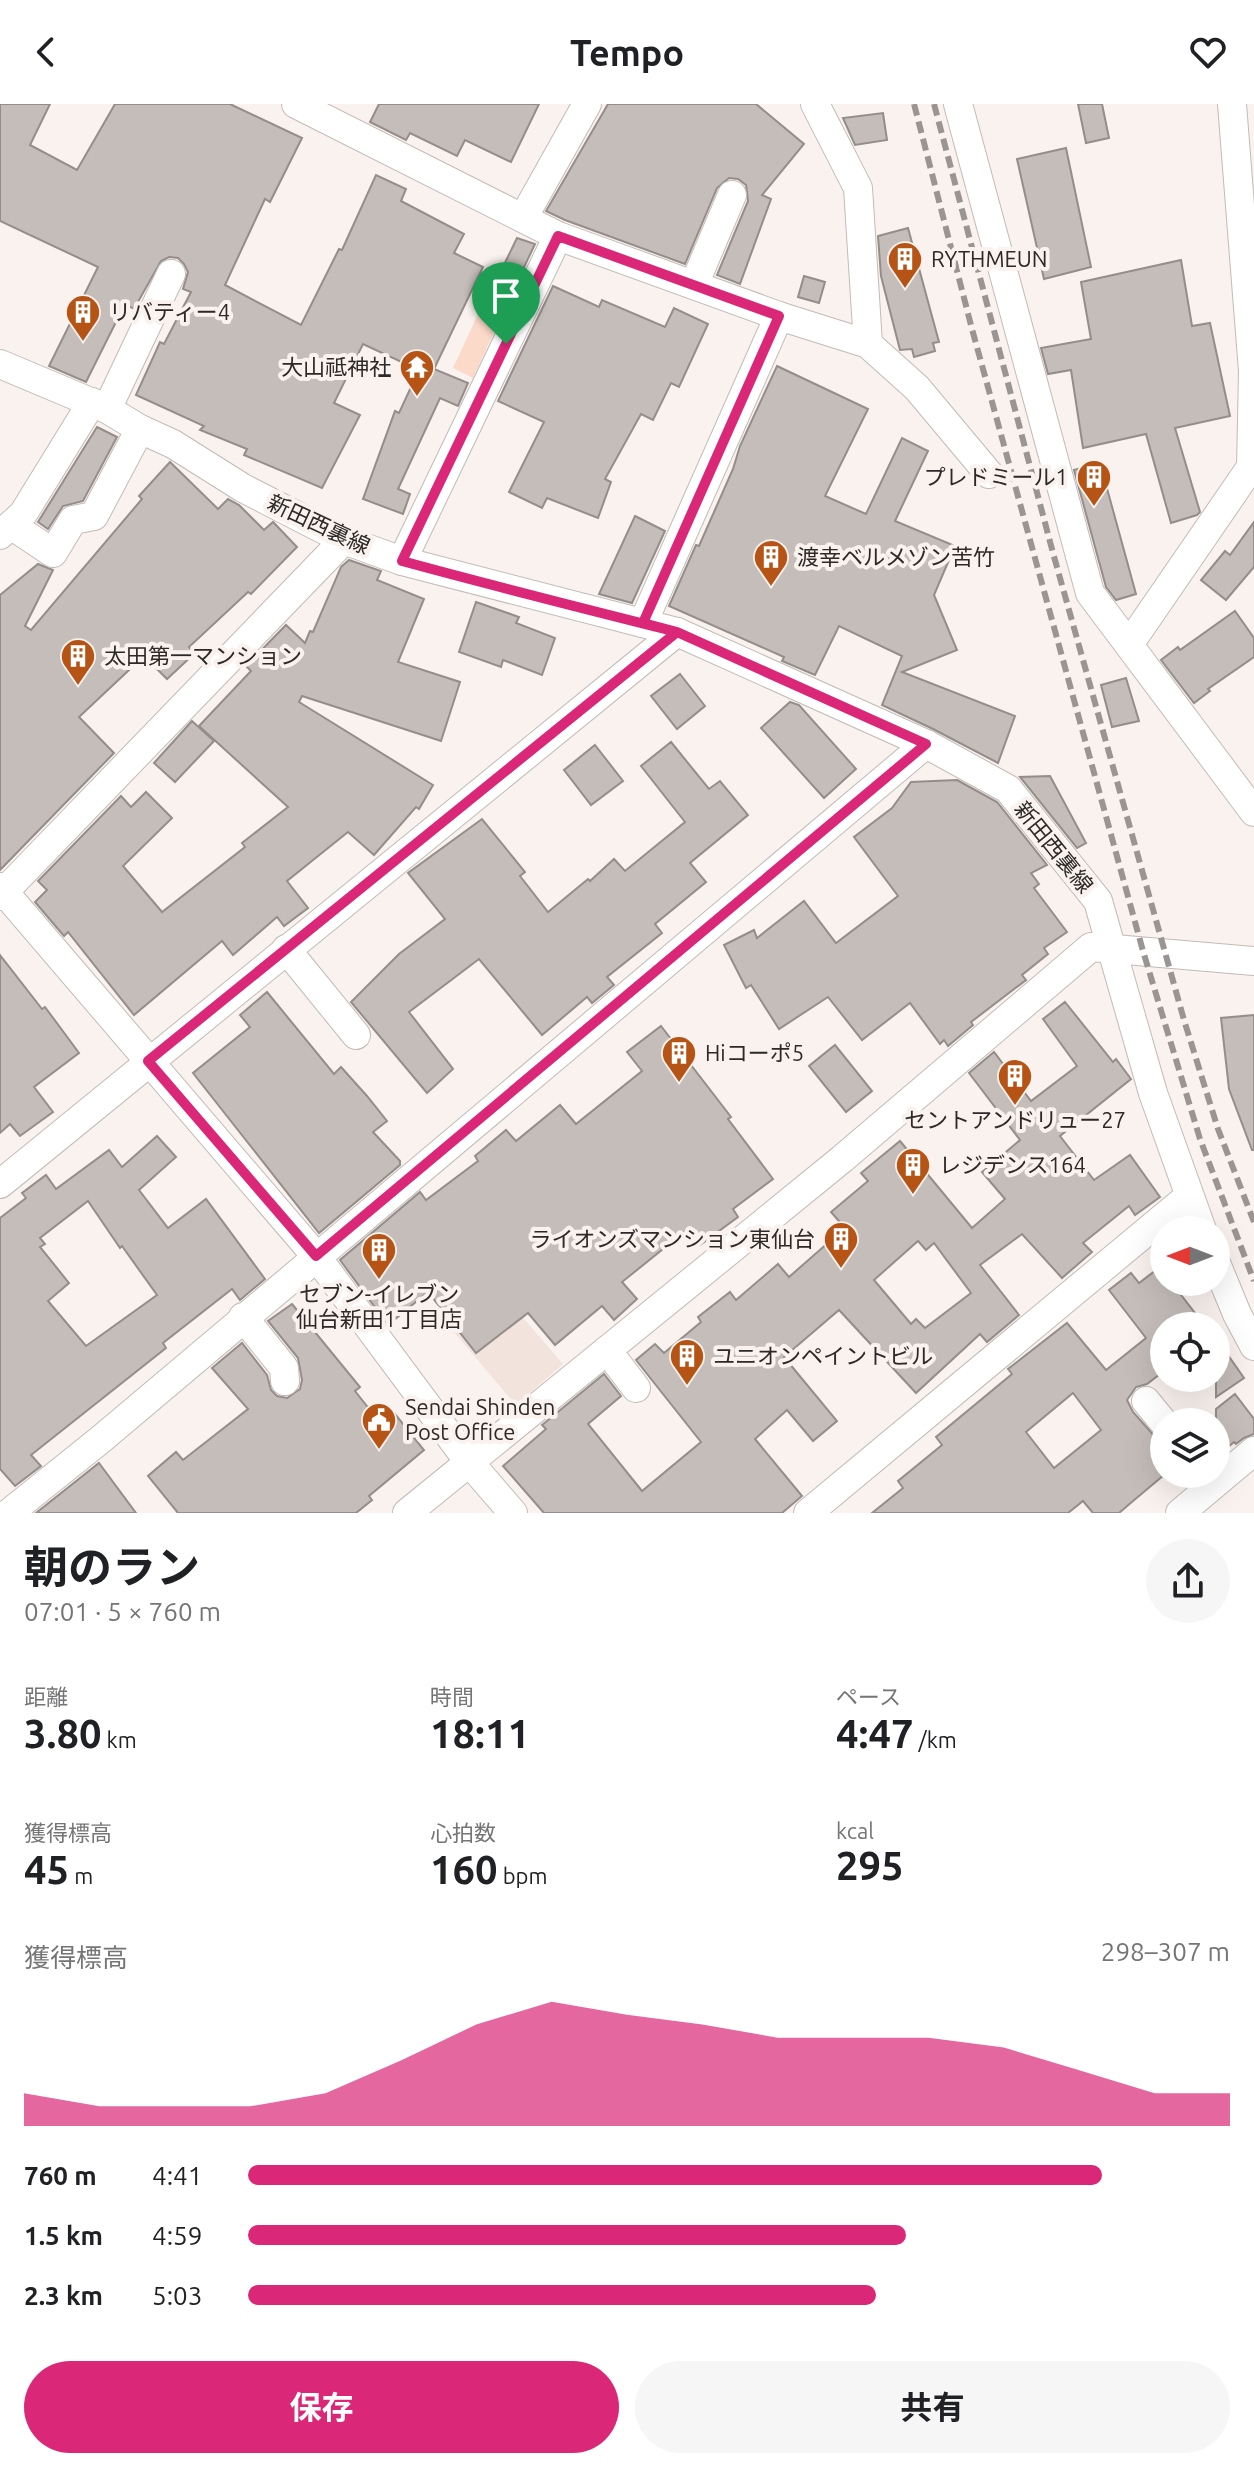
<!DOCTYPE html>
<html lang="ja">
<head>
<meta charset="utf-8">
<style>
	body { margin:0; font-family:Ubuntu,"Noto Sans JP",sans-serif; background:#f6f6f6; color:#202124; height:100vh; display:flex; flex-direction:column; font-size:30px; white-space:nowrap }
	* { box-sizing:border-box; margin:0 }
	p { font-size:26px; color:#757577 }
	.icon { flex:none; width:44px; height:44px; fill:none; stroke:currentColor; stroke-width:2; stroke-linecap:round; stroke-linejoin:round }
	.map { position:relative; height:1409px; overflow:hidden }
	.side { display:flex; flex-direction:column; background:#fff; flex:1 }
	.side>* { flex:none }
	.needle { width:52px; rotate:270deg }
	.controls { position:absolute; left:1150px; top:1112px; display:grid; gap:16px }
	.controls a { display:grid; place-items:center; width:80px; height:80px; border-radius:50%; background:#fff; box-shadow:0 8px 32px #0002; font-size:40px }
	.pin { position:absolute; display:grid; place-items:center; width:68px; height:68px; color:#fff; margin:-82px -34px; border-radius:50% 50% 50% 0; rotate:-45deg; box-shadow:0 0 8px #0007 }
	.pin .icon { rotate:45deg }
	.round { display:grid; place-items:center; flex:none; width:84px; height:84px; border-radius:42px; background:#f6f6f6 }
	.headline { display:flex; align-items:center; justify-content:space-between; height:136px; padding:0 24px }
	h1 { font-size:44px; font-weight:700; line-height:60px }
	.stats { display:grid; grid-template-columns:repeat(3,1fr); gap:12px; height:136px; padding:8px 24px }
	.stats div { display:grid; align-content:center }
	.stats b { font-size:40px; font-weight:700 }
	.stats small { font-size:22px; font-weight:400 }
	.stats p { font-size:22px }
	.chart { height:224px; padding:16px 24px }
	.chart p { display:flex; justify-content:space-between }
	.chart svg { width:100%; height:144px; margin-top:8px; fill:#db2777; opacity:.7 }
	.cta { display:flex; gap:16px; margin-top:auto; padding:16px 24px }
	.cta a { flex:1; height:92px; border-radius:48px; background:#db2777; color:#fff; font-size:32px; font-weight:700; line-height:92px; text-align:center }
	.cta a+a { background:#f6f6f6; color:#202124 }
	ul { padding:0 24px; list-style:none; font-size:26px }
	li { display:grid; grid-template-columns:128px 96px 1fr; align-items:center; height:60px }
	li i { height:20px; border-radius:10px; background:#db2777 }
	header { display:flex; justify-content:space-between; align-items:center; height:104px; padding:0 24px; background:#fff; font-size:36px; font-weight:700 }
	.map>svg:first-child { display:block }
	.built { fill:#f2e3dc }
	.green { fill:#fcdaca }
	.building { fill:#c4bdb9; stroke:#948d8a; stroke-width:2; fill-rule:evenodd }
	.lines { fill:none; stroke-linecap:round; stroke-linejoin:round }
	.minor-casing { stroke:#c2bbb8; stroke-width:30 }
	.minor { stroke:#fff; stroke-width:28 }
	.rail { stroke:#9a9593; stroke-width:6; stroke-dasharray:12 6; stroke-linecap:butt }
	.route-casing { stroke:#fff; stroke-width:16 }
	.route { stroke:#db2777; stroke-width:10 }
	.labels { text-anchor:middle; stroke-width:8; stroke-linejoin:round; paint-order:stroke }
	.poi-label { font-size:22px; fill:#2c2928; stroke:#f9f2ee; text-anchor:start }
	.street-label { font-size:22px; fill:#2c2928; stroke:#f9f2ee }
</style>
</head>
<body>
<header><svg class="icon" aria-label="back" viewBox="0 0 24 24"><path d="M15 5l-7 7 7 7"/></svg>Tempo<svg class="icon" aria-label="heart" viewBox="0 0 24 24"><path d="M12 20l-8-8c-3-5 5-10 8-4 3-6 11-1 8 4z"/></svg></header>
<div class="map">
<svg width="1254" height="1409" viewBox="0 0 1254 1409">
	<rect width="100%" height="100%" fill="#f9f2ee"/>
	<polygon class="built" points="488,1173 563,1260 516,1301 441,1213"/>
	<polygon class="green" points="492,180 512,189 473,274 453,264"/>
	<g class="building">
		<polygon points="0,0 50,0 30,41 77,66 115,0 230,0 302,34 270,98 265,95 225,181 301,221 339,145 342,146 376,71 406,85 401,97 464,130 454,149 483,163 434,265 468,279 458,302 440,294 398,385 410,390 403,410 363,395 395,307 399,309 419,266 363,240 334,299 360,311 322,384 244,351 247,345 200,326 204,322 136,291 160,238 164,240 191,188 183,185 188,168 184,160 178,154 169,153 161,157 134,205 125,200 86,278 49,262 98,163 0,117"/>
		<polygon points="379,0 539,0 511,58 465,36 457,52 410,29 406,36 370,18"/>
		<polygon points="608,0 756,0 804,40 762,91 771,95 740,180 717,171 748,97 746,81 738,75 729,74 717,84 685,160 565,116 546,107"/>
		<polygon points="1078,0 1102,0 1109,34 1086,39"/>
		<polygon points="883,9 887,36 855,41 843,14"/>
		<polygon points="1066,44 1091,163 1044,175 1017,55"/>
		<polygon points="908,124 939,238 933,239 935,247 914,253 912,245 900,246 881,172 878,132"/>
		<polygon points="517,134 535,140 517,178 500,169"/>
		<polygon points="1181,156 1192,222 1210,219 1230,312 1175,324 1200,408 1197,411 1171,419 1146,330 1083,344 1071,266 1048,270 1041,244 1091,235 1081,178"/>
		<polygon points="804,172 825,178 819,199 798,193"/>
		<polygon points="553,182 599,203 602,196 665,223 674,204 708,220 679,283 671,279 653,316 641,310 605,375 611,378 598,414 547,394 542,404 509,388 544,318 498,297"/>
		<polygon points="777,262 868,305 825,392 866,410 902,334 928,347 895,417 955,442 934,491 957,546 902,568 1015,612 998,659 933,625 882,601 902,552 839,522 815,571 782,557 784,553 669,502 696,441 699,442 733,365 740,342"/>
		<polygon points="97,323 117,333 83,397 63,402 48,425 38,418"/>
		<polygon points="170,358 218,405 228,395 239,401 264,426 273,418 297,443 251,490 248,488 189,543 195,549 167,575 144,552 79,613 114,649 0,766 0,491 38,460 53,466 25,522 31,526 142,395 139,392"/>
		<polygon points="1100,359 1136,490 1116,496 1106,483 1074,366"/>
		<polygon points="635,412 665,427 632,499 599,490"/>
		<polygon points="1254,418 1254,463 1226,496 1201,476 1225,447 1230,451"/>
		<polygon points="349,456 381,467 377,476 424,495 398,558 460,578 441,637 302,592 299,598 433,681 419,705 416,703 374,751 348,728 287,777 308,804 284,822 277,813 233,851 222,837 134,911 68,828 64,832 35,798 47,786 38,777 121,692 131,703 146,688 172,714 123,762 162,808 245,743 242,739 288,703 199,622 251,567 246,562 286,521 305,539 310,527 313,528 341,463"/>
		<polygon points="476,498 519,513 516,519 555,534 542,571 503,556 501,563 459,548"/>
		<polygon points="1235,507 1254,534 1254,553 1208,585 1210,587 1194,599 1161,556 1178,543 1180,546"/>
		<polygon points="680,570 705,602 677,625 651,592"/>
		<polygon points="1126,574 1139,617 1112,623 1101,581"/>
		<polygon points="790,598 799,601 856,665 824,694 761,624"/>
		<polygon points="192,617 214,637 175,678 154,659"/>
		<polygon points="671,638 709,685 720,677 748,711 690,759 706,778 655,820 662,829 607,873 614,881 592,899 587,893 542,931 479,855 409,908 453,965 427,989 351,898 399,850 445,815 408,769 482,715 525,768 520,772 548,808 588,775 590,777 614,755 625,767 685,718 641,662"/>
		<polygon points="595,641 623,677 591,701 564,666"/>
		<polygon points="1050,672 1086,739 1077,744 1020,673"/>
		<polygon points="957,676 997,698 1047,761 1031,769 1039,780 1034,784 1067,828 1044,844 1048,850 1022,871 1026,876 971,918 973,921 948,942 944,936 940,940 910,899 862,936 828,893 779,925 751,881 746,884 724,841 754,826 757,834 804,797 836,839 898,792 854,733 892,704 911,678"/>
		<polygon points="0,851 42,905 45,903 79,949 34,983 53,1008 20,1032 10,1020 0,1029"/>
		<polygon points="267,888 334,970 341,963 367,992 387,1017 373,1028 400,1057 400,1061 319,1129 193,969 250,923 240,911"/>
		<path d="M1065,898L1113,958L1116,955L1131,975L1060,1032L1094,1076L1130,1051L1160,1093L1135,1111L1129,1102L1083,1139L1092,1148L1062,1174L1022,1130L980,1161L1019,1211L987,1238L980,1230L916,1289L839,1206L784,1253L837,1317L813,1337L787,1306L755,1335L802,1392L782,1409H544L503,1362L546,1325L542,1321L604,1270L621,1292L588,1320L642,1387L701,1338L636,1256L655,1240L664,1249L701,1218L698,1213L730,1188L736,1196L778,1160L789,1173L845,1124L831,1108L868,1077L861,1069L900,1037L972,1124L1005,1095L982,1068L1020,1036L969,969L994,948L1031,997L1077,962L1043,915ZM918,1137L926,1146L934,1139L971,1189L925,1224L916,1215L911,1220L874,1176Z"/>
		<polygon points="1254,911 1254,1046 1252,1046 1229,985 1221,914"/>
		<polygon points="661,922 731,1013 728,1015 773,1075 733,1105 738,1113 700,1141 688,1125 622,1178 637,1195 614,1216 602,1202 555,1241 528,1209 476,1249 428,1188 388,1221 340,1156 420,1088 426,1096 478,1057 475,1052 506,1026 516,1037 560,1001 576,1020 642,967 627,948"/>
		<polygon points="835,941 872,987 846,1008 809,962"/>
		<path d="M157,1032L176,1053L139,1086L168,1124L206,1095L265,1175L240,1196L232,1185L163,1239L166,1244L31,1351L41,1362L15,1382L0,1365V1114L26,1094L22,1089L46,1071L56,1085L109,1046L122,1063ZM88,1097L120,1144L122,1142L157,1191L86,1242L48,1197L69,1179L40,1143L45,1140L40,1134Z"/>
		<path d="M1160,1163L1164,1169V1178H1171L1205,1222H1164V1267L1147,1280L1136,1283L1127,1296L1133,1308L1164,1343V1371L1133,1397L1119,1409H1093L1083,1397L1068,1409H872L903,1384L898,1377L942,1341L936,1333L1012,1270L1008,1265L1067,1219L1106,1266L1146,1234L1109,1186L1131,1169L1139,1179ZM1073,1289L1101,1326L1054,1364L1026,1328Z"/>
		<polygon points="292,1200 360,1283 355,1287 382,1321 395,1310 424,1346 369,1392 372,1396 356,1409 178,1409 148,1372 176,1348 183,1356 248,1305 212,1264 242,1239 267,1271 271,1286 277,1292 287,1294 300,1285 302,1276 298,1254 268,1217"/>
		<polygon points="1216,1234 1244,1274 1216,1293"/>
		<polygon points="1235,1290 1254,1315 1254,1330 1244,1334 1236,1340 1234,1338 1216,1353 1216,1305"/>
		<polygon points="99,1359 136,1409 36,1409"/>
	</g>
	<g class="lines">
		<g class="minor-casing">
			<g id="minor">
				<polyline points="296,0 558,132 779,212 868,240 917,284 989,370"/>
				<polyline points="815,0 858,84 868,240"/>
				<polyline points="958,0 1090,489 1254,708"/>
				<polyline points="523,114 587,0"/>
				<polyline points="694,181 732,91"/>
				<polyline points="0,260 107,305 140,325 173,340 243,384 344,436 402,457 677,528 926,640 1008,685 1098,797 1153,989 1202,1126"/>
				<polyline points="107,305 171,170"/>
				<polyline points="11,421 53,449 73,416 94,412 140,325"/>
				<polyline points="0,431 23,410 92,298"/>
				<polyline points="402,457 558,132"/>
				<polyline points="643,519 779,212"/>
				<polyline points="1130,539 1251,363 1253,267 1232,0"/>
				<polyline points="0,783 316,1152 469,1358 513,1409"/>
				<polyline points="0,792 344,436"/>
				<polyline points="286,845 356,931"/>
				<polyline points="0,1080 677,528"/>
				<polyline points="1216,1159 1237,1210 1254,1242"/>
				<polyline points="243,1213 284,1264 285,1277"/>
				<polyline points="607,1246 636,1284"/>
				<polyline points="1146,1297 1164,1319"/>
				<polyline points="9,1409 100,1336 926,640"/>
				<polyline points="407,1409 842,1055 1091,843 1254,857"/>
				<polyline points="808,1409 1188,1093"/>
				<polyline points="1180,1409 1254,1347"/>
			</g>
		</g>
		<use href="#minor" class="minor"/>
		<g class="rail">
			<polyline points="914,0 972,225 1143,847 1200,1035 1254,1177"/>
			<polyline points="934,0 1053,449 1184,916 1218,1025 1254,1118"/>
		</g>
	</g>
	<g class="lines">
		<g class="route-casing">
			<path id="route" d="M506,240L402,457C494,482 585,505 677,528L148,957L316,1152L926,640L677,528L643,519L779,212L558,132L506,240"/>
		</g>
		<use href="#route" class="route"/>
	</g>
	<defs>
		<g id="building-pin" transform="scale(1.8)"><path d="M0 17L-7.5 6A9.5 9.5 0 1 1 7.5 6Z" fill="#b65416" stroke="#f9f2ee"/><path d="M-4-6H4V6H1V3H-1V6H-4ZM-2.5-4.3h1.7v1.8h-1.7ZM.8-4.3h1.7v1.8H.8ZM-2.5-1h1.7V.8h-1.7ZM.8-1h1.7V.8H.8Z" fill="#fff"/></g>
		<g id="temple-pin" transform="scale(1.8)"><path d="M0 17L-7.5 6A9.5 9.5 0 1 1 7.5 6Z" fill="#b65416" stroke="#f9f2ee"/><path d="M0-6L5-2H3V0L6.5 2.5H4V6H1.5V3h-3V6H-4V2.5H-6.5L-3 0V-2H-5Z" fill="#fff"/></g>
		<g id="civic-pin" transform="scale(1.8)"><path d="M0 17L-7.5 6A9.5 9.5 0 1 1 7.5 6Z" fill="#b65416" stroke="#f9f2ee"/><path d="M-.6-6.5H3V-4.5H.6V-3L4-1V1h2V6H-6V1h2V-1L-.6-3ZM-1.2 2.5V6h2.4V2.5Z" fill="#fff"/></g>
	</defs>
	<g fill-rule="evenodd">
		<use href="#building-pin" x="905" y="155"/>
		<use href="#building-pin" x="83" y="208"/>
		<use href="#temple-pin" x="417" y="263"/>
		<use href="#building-pin" x="1094" y="373"/>
		<use href="#building-pin" x="771" y="453"/>
		<use href="#building-pin" x="78" y="552"/>
		<use href="#building-pin" x="679" y="949"/>
		<use href="#building-pin" x="1015" y="972"/>
		<use href="#building-pin" x="913" y="1061"/>
		<use href="#building-pin" x="841" y="1135"/>
		<use href="#building-pin" x="379" y="1146"/>
		<use href="#building-pin" x="687" y="1252"/>
		<use href="#civic-pin" x="379" y="1316"/>
	</g>
	<g class="labels">
		<g class="poi-label">
			<text x="931" y="163">RYTHMEUN</text>
			<text x="109" y="216">リバティー4</text>
			<text x="391" y="271" text-anchor="end">大山祗神社</text>
			<text x="1068" y="381" text-anchor="end">プレドミール1</text>
			<text x="797" y="461">渡幸ベルメゾン苦竹</text>
			<text x="104" y="560">太田第一マンション</text>
			<text x="705" y="957">Hiコーポ5</text>
			<text x="1015" y="1024" text-anchor="middle">セントアンドリュー27</text>
			<text x="939" y="1069">レジデンス164</text>
			<text x="815" y="1143" text-anchor="end">ライオンズマンション東仙台</text>
			<text x="379" y="1198" text-anchor="middle">セブン-イレブン<tspan x="379" dy="25">仙台新田1丁目店</tspan></text>
			<text x="713" y="1260">ユニオンペイントビル</text>
			<text x="405" y="1311">Sendai Shinden<tspan x="405" dy="25">Post Office</tspan></text>
		</g>
		<g class="street-label">
			<text transform="translate(319 420) rotate(25)" y="8">新田西裏線</text>
			<text transform="translate(1054 743) rotate(51)" y="8">新田西裏線</text>
		</g>
	</g>
</svg>
<div class="controls">
<a><svg class="needle" viewBox="-14 -14 28 28"><path d="M0-13l5 13h-10z" fill="#e53935"/><path d="M0 13l5-13h-10z" fill="#757577"/></svg></a>
<a><svg class="icon" aria-label="locate" viewBox="0 0 24 24"><circle cx="12" cy="12" r="6"/><path d="M12 2v4M12 18v4M2 12h4M18 12h4"/></svg></a>
<a><svg class="icon" aria-label="layers" viewBox="0 0 24 24"><path d="M12 4l9 5-9 5-9-5zM3 14l9 5 9-5"/></svg></a>
</div>
<div class="pin" style="left:506px;top:240px;background:#1e9e55"><svg class="icon" aria-label="arrive" viewBox="0 0 24 24"><path d="M6 21V4h12l-3 4 3 4H6"/></svg></div>
</div>
<section class="side">
<div class="headline"><div><h1>朝のラン</h1><p>07:01 · 5 × 760 m</p></div><a class="round"><svg class="icon" aria-label="share" viewBox="0 0 24 24"><path d="M12 15V3M7 8l5-5 5 5M5 13v7h14v-7"/></svg></a></div>
<div class="stats">
<div><p>距離</p><b>3.80<small> km</small></b></div>
<div><p>時間</p><b>18:11</b></div>
<div><p>ペース</p><b>4:47<small> /km</small></b></div>
</div>
<div class="stats">
<div><p>獲得標高</p><b>45<small> m</small></b></div>
<div><p>心拍数</p><b>160<small> bpm</small></b></div>
<div><p>kcal</p><b>295</b></div>
</div>
<div class="chart"><p><span>獲得標高</span>298–307 m</p>
<svg viewBox="0 0 160 44" preserveAspectRatio="none"><path d="M0 44V34L10 38L20 38L30 38L40 34L50 24L60 13L70 6L80 10L90 13L100 17L110 17L120 17L130 20L140 27L150 34L160 34V44z"/></svg>
</div>
<ul>
<li><b>760 m</b>4:41<i style="width:87%"></i></li>
<li><b>1.5 km</b>4:59<i style="width:67%"></i></li>
<li><b>2.3 km</b>5:03<i style="width:64%"></i></li>
</ul>
<div class="cta"><a>保存</a><a>共有</a></div>
</section>
</body>
</html>
